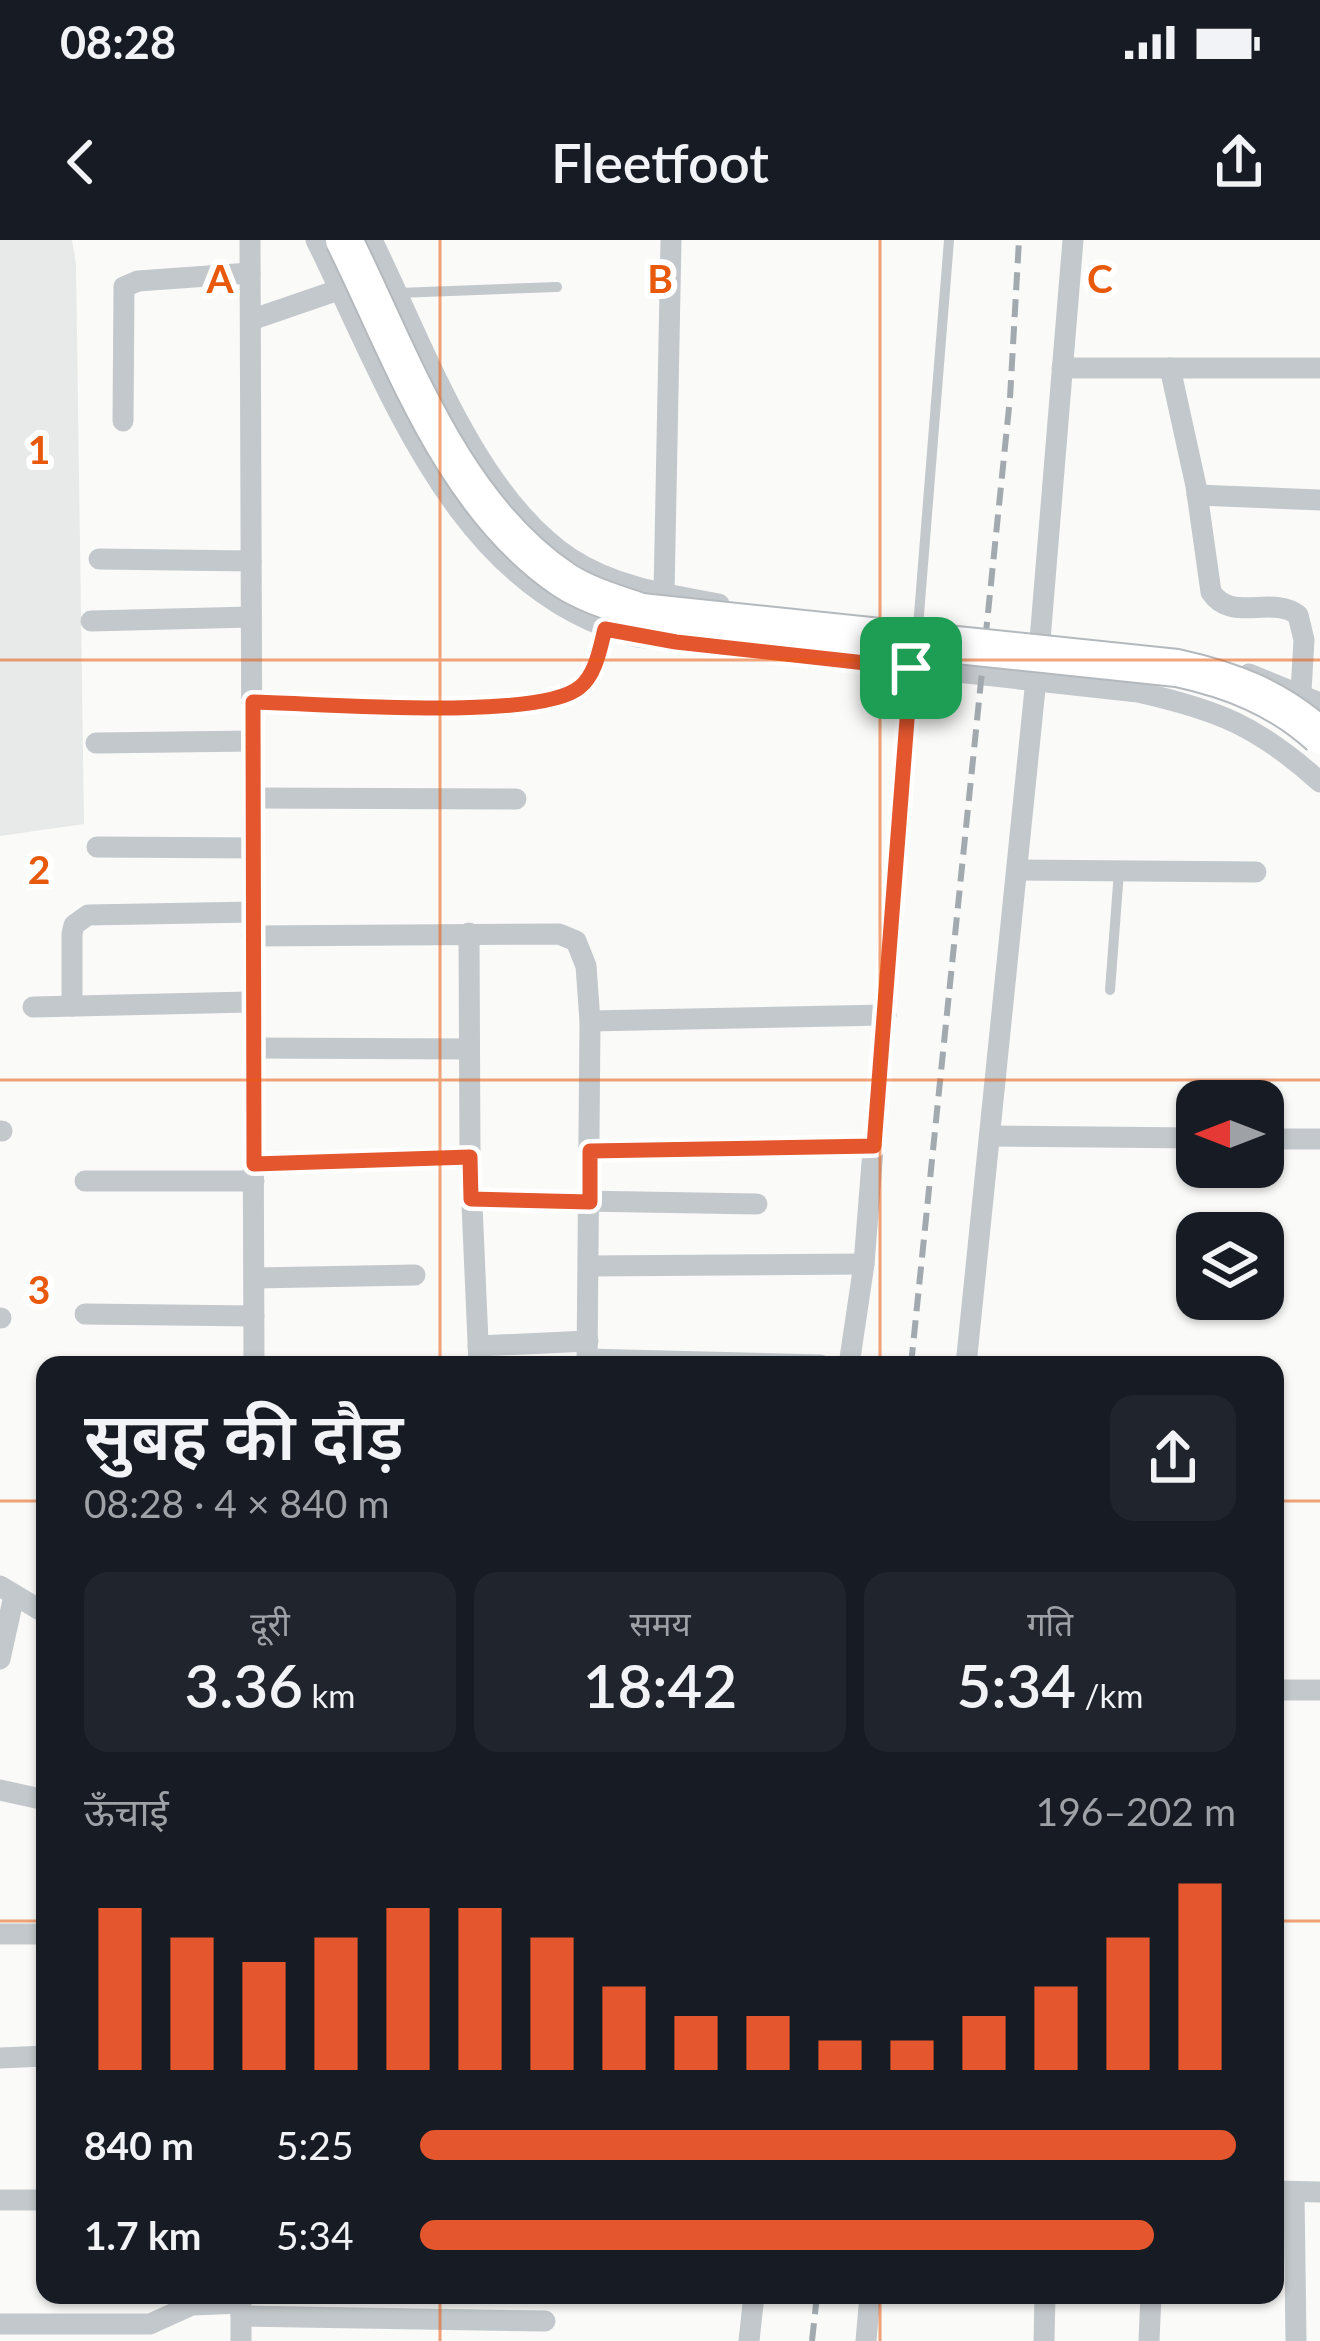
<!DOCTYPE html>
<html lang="hi">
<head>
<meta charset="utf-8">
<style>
	body { margin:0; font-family:Lato,"Noto Sans Devanagari",sans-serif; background:#20242c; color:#f1f3f6; height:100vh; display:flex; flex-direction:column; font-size:45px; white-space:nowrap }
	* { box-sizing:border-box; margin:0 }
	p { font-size:39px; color:#9ea1a6 }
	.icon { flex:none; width:66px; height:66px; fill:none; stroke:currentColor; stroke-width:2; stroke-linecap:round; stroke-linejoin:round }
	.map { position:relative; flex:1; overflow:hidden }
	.side { position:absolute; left:36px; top:1116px; width:1248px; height:948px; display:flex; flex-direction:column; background:#171b24; border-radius:24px; box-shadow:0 3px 9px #0004 }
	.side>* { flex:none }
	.needle { width:78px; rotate:270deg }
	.fabs { position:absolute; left:1176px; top:840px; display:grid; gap:24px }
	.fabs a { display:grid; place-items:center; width:108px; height:108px; border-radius:24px; background:#171b24; box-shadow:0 3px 9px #0004; font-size:60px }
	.pin { position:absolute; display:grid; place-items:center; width:102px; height:102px; color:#fff; margin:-51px; border-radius:24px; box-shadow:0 6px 18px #0006 }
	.round { display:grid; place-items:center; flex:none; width:126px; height:126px; border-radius:24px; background:#20242c }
	.summary { display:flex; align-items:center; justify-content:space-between; height:204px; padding:0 48px }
	h1 { font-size:66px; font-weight:600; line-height:90px }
	.stats { display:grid; grid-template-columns:repeat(3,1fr); gap:18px; height:204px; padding:12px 48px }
	.stats div { display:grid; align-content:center; border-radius:24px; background:#20242c; text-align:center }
	.stats b { font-size:60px; font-weight:600 }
	.stats small { font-size:33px; font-weight:400 }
	.stats p { font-size:33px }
	.chart { height:336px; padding:24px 48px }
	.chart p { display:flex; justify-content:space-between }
	.chart svg { width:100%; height:216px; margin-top:12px; stroke:#e4572e; stroke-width:6 }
	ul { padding:0 48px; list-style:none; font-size:39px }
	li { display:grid; grid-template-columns:192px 144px 1fr; align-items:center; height:90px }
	li i { height:30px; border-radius:15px; background:#e4572e }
	.status { display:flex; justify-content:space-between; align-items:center; height:84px; padding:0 60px; background:#171b24; direction:ltr }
	.status svg { height:33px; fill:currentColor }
	header { display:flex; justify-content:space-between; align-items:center; height:156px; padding:0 48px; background:#171b24; font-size:54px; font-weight:600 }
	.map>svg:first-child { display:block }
	.built { fill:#e8e9e9 }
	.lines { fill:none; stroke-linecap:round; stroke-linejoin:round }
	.lane { stroke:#c3c8cc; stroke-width:10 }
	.street { stroke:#c3c8cc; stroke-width:21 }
	.rail { stroke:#a2aab0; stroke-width:6; stroke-dasharray:18 9; stroke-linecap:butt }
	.highway-bridge-casing { stroke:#b4b9bd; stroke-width:40; stroke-linecap:butt }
	.highway-bridge { stroke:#fff; stroke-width:36 }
	.route-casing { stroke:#fff; stroke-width:24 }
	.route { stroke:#e4572e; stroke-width:15 }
	.grid { fill:none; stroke:#e8590c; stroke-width:3; stroke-opacity:0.55 }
	.grid-label { font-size:39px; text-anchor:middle; font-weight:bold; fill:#e8590c; stroke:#fff; stroke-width:12; stroke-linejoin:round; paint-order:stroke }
</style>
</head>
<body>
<div class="status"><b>08:28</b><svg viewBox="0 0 49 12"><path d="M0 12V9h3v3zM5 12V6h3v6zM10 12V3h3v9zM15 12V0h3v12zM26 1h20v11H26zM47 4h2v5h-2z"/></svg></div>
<header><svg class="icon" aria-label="back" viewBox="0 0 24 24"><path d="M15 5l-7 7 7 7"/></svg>Fleetfoot<svg class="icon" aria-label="share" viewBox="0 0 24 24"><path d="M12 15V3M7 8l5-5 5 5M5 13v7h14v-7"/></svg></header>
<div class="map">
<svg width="1320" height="2101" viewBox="0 0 1320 2101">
	<rect width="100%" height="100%" fill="#fafaf8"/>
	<polygon class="built" points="0,0 72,0 76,24 84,584 0,596"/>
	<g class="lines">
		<g class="lane">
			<polyline points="398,53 557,47"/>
			<polyline points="918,387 949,0"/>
			<polyline points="1110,750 1119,631"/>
		</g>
		<g class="street">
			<polyline points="250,0 254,1125"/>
			<path d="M316,0C390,149 457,353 638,397L1138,452C1218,470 1258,486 1320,542"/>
			<path d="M372,0C422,101 474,254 570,318C614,347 668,355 719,364"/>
			<polyline points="251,80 341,49"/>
			<polyline points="1062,128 1320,128"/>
			<path d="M1170,128L1196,246L1211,352C1231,383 1272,355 1298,375L1304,400L1301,451"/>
			<polyline points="123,181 124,47 138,41 250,33"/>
			<polyline points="1197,255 1320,260"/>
			<polyline points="99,319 251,321"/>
			<polyline points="664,354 671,0"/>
			<polyline points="91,381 251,377"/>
			<polyline points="1249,434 1320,463"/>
			<path d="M253,462C315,463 539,481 580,447C596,434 600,408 605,389"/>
			<polyline points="96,503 253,501"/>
			<polyline points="254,558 516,559"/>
			<polyline points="97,607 253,608"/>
			<polyline points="1018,630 1256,632"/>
			<polyline points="469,693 470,918 479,1125"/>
			<polyline points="252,696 559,694 576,701 586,726 590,781 587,1125"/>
			<polyline points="72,766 72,694 74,685 88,675 253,672"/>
			<polyline points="33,767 250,762"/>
			<polyline points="590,781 886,775"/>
			<polyline points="254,808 469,809"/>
			<polyline points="0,891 2,891"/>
			<polyline points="991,896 1197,898"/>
			<polyline points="1263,899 1320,899"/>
			<polyline points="591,911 874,906"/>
			<polyline points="254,924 470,918"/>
			<polyline points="85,941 254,941"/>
			<polyline points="471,959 757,964"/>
			<polyline points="590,1026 864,1024"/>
			<polyline points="254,1038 415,1035"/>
			<polyline points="85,1074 254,1076"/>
			<polyline points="0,1078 1,1078"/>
			<polyline points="478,1106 588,1101"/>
			<polyline points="587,1119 820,1125"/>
			<polyline points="849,1125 864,1024 911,428"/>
			<polyline points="966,1125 1040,400 1073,0"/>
			<polyline points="0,1346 45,1373"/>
			<polyline points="0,1419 14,1356"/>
			<polyline points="1275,1450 1320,1450"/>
			<polyline points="0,1550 45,1560"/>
			<polyline points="0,1694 45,1694"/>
			<polyline points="0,1818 45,1816"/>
			<polyline points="1275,1951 1320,1952"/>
			<polyline points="1294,1952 1296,2101"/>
			<polyline points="0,1960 45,1960"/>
			<polyline points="241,2076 545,2081"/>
			<polyline points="0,2084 150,2084 192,2065 241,2063"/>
			<polyline points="241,2101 241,2062"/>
			<polyline points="749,2101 754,2055"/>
			<polyline points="866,2101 870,2055"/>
			<polyline points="1044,2101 1045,2055"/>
			<polyline points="1149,2101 1151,2055"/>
		</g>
		<g class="rail">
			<polyline points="911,1125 1010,158 1019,0"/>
			<polyline points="812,2101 817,2055"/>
		</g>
		<g class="highway-bridge-casing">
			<path id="highway-bridge" d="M344,0C402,117 451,264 564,340C587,355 615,363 641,372L1177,428C1232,440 1278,458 1320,496"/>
		</g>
		<use href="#highway-bridge" class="highway-bridge"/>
	</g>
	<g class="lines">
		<g class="route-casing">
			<path id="route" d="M605,389L676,402L911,428L874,906L590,911V962L471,959L470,917L254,924L253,462C316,463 539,482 580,447C596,434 600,408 605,389Z"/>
		</g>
		<use href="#route" class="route"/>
	</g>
	<path class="grid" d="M440,0V1125M880,0V1125M0,420H1320M0,840H1320M0,1261H45M1275,1261H1320M0,1681H45M1275,1681H1320M440,2055V2101M880,2055V2101"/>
	<g class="grid-label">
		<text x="220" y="53">A</text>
		<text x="660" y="53">B</text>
		<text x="1100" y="53">C</text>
		<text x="39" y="224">1</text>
		<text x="39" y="644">2</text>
		<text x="39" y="1064">3</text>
	</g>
</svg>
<div class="fabs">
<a><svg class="needle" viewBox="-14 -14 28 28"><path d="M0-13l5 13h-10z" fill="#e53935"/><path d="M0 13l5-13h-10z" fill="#9ea1a6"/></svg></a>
<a><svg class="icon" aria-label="layers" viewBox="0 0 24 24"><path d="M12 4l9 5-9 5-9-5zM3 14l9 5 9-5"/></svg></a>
</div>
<div class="pin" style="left:911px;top:428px;background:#1e9e55"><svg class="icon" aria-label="arrive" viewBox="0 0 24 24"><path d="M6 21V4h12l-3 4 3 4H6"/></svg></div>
<section class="side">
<div class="summary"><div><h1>सुबह की दौड़</h1><p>08:28 · 4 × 840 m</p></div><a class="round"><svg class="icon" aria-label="share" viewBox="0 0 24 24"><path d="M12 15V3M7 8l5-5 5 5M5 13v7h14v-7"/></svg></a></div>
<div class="stats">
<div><p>दूरी</p><b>3.36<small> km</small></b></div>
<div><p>समय</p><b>18:42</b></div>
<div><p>गति</p><b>5:34<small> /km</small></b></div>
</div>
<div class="chart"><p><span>ऊँचाई</span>196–202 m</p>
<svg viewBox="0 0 160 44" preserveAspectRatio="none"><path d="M5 44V11M15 44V17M25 44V22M35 44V17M45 44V11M55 44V11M65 44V17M75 44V27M85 44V33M95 44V33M105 44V38M115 44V38M125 44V33M135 44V27M145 44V17M155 44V6"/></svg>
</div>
<ul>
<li><b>840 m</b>5:25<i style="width:100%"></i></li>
<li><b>1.7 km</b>5:34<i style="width:90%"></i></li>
</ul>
</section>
</div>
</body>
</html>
